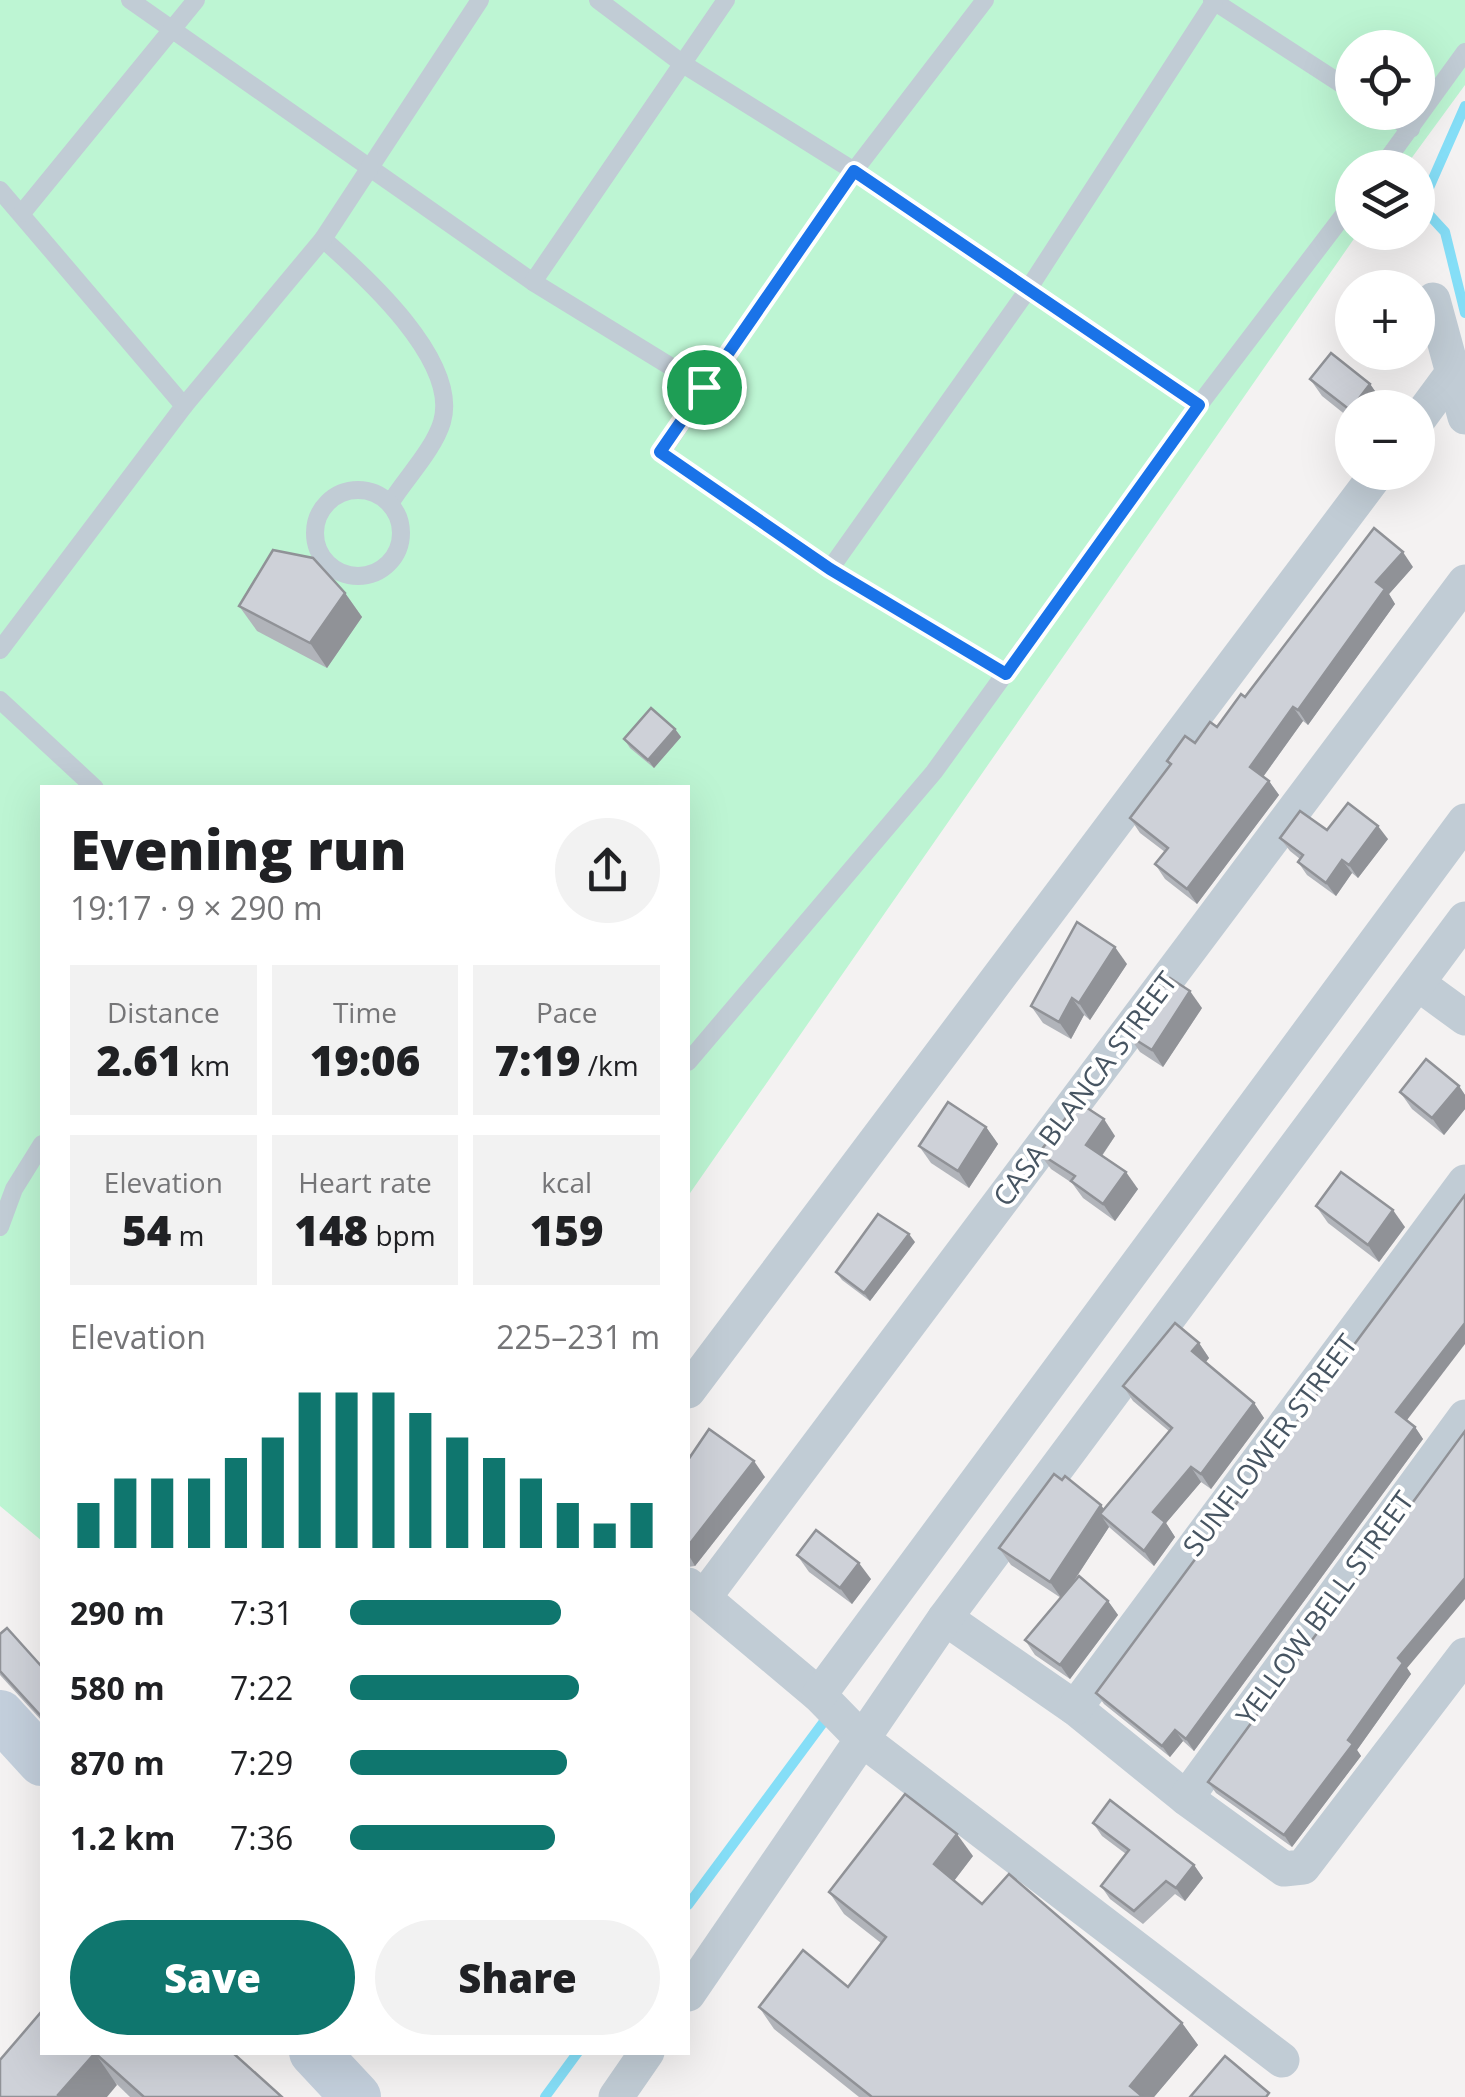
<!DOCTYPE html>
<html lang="en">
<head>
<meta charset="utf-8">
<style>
	body { margin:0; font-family:"Open Sans",sans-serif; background:#f2f2f2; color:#202124; height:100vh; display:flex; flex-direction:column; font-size:38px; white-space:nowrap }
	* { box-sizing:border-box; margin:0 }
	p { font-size:32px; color:#757577 }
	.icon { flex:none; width:55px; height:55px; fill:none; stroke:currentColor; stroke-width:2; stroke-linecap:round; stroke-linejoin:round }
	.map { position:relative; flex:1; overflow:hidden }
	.panel { position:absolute; left:40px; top:785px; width:650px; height:1270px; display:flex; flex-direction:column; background:#fff; border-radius:0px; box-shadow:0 10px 40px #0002 }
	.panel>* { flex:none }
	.tools { position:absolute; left:1335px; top:30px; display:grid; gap:20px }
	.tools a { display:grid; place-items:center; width:100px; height:100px; border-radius:50%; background:#fff; box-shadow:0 10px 40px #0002; font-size:50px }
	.pin { position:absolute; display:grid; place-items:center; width:85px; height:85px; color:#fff; margin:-42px; border:5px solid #fff; border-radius:50%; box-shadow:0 2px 10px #0007 }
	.round { display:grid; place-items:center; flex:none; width:105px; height:105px; border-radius:52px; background:#f2f2f2 }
	.summary { display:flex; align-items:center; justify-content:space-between; height:170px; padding:0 30px }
	h1 { font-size:55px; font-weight:800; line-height:75px }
	.stats { display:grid; grid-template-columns:repeat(3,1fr); gap:15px; height:170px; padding:10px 30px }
	.stats div { display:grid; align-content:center; border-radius:0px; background:#f2f2f2; text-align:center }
	.stats b { font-size:42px; font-weight:800 }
	.stats small { font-size:28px; font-weight:400 }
	.stats p { font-size:28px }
	.chart { height:280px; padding:20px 30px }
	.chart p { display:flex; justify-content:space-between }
	.chart svg { width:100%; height:180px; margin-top:10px; stroke:#0f766e; stroke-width:6 }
	.button { display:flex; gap:20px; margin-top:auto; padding:20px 30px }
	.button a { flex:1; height:115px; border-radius:60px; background:#0f766e; color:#fff; font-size:40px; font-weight:800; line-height:115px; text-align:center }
	.button a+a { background:#f2f2f2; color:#202124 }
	ul { padding:0 30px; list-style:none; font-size:32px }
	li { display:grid; grid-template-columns:160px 120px 1fr; align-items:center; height:75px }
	li i { height:25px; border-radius:12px; background:#0f766e }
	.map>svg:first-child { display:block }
	.green { fill:#bdf5d3; fill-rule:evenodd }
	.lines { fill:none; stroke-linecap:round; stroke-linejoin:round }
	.stream { stroke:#85def7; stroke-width:10 }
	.lane { stroke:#c1ccd5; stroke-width:18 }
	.street { stroke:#c1ccd5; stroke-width:35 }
	.secondary { stroke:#c3cfdc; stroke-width:50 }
	.wall { fill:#b1b4ba }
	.shaded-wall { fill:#909297 }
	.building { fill:#ced1d8; stroke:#909297; stroke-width:2.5 }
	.route-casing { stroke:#fff; stroke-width:20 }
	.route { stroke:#1a73e8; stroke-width:12 }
	.labels { text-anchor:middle; stroke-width:8; stroke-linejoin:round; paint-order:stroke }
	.street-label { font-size:28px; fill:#475562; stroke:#fff }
</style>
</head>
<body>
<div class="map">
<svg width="1465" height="2097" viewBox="0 0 1465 2097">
	<rect width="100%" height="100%" fill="#f4f2f2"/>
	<path class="green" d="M0,0H1465V85L1405,167L1352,168V232L1358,233L688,1196V788H42V1541L0,1506ZM1352,48H1418V112H1352Z"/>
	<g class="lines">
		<g class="stream">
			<polyline points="1465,106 1421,206 1445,232 1465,313"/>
			<polyline points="688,1905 828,1716"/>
			<polyline points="545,2097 578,2052"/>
		</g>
		<g class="lane">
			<polyline points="130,0 533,282"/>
			<polyline points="598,0 683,64 854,171 1199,405"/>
			<polyline points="1212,0 1352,91"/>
			<polyline points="1386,112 1411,129"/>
			<polyline points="1381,168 1465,52"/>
			<polyline points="0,190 184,406 0,650"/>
			<polyline points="22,213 196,0"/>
			<path d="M323,239C364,275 460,361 442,422C434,449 406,478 391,502"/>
			<polyline points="704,387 533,282 726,0"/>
			<polyline points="184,406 323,239 480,0"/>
			<circle cx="358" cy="533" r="43"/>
			<polyline points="830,569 661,453 854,171 985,0"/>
			<polyline points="1006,674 830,569 1027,291 1214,2"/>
			<polyline points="0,700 95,788"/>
			<polyline points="688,1062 934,772 1199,405 1352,204"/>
			<polyline points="0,1227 14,1189 42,1144"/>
		</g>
		<g class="street">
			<polyline points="1433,300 1465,417"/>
			<polyline points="1418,420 1452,374"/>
			<polyline points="1420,985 1465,1018"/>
			<polyline points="688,1391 1378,472"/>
			<polyline points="688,1585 819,1695 863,1740 1282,2060"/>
			<polyline points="705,1596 1465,582"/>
			<polyline points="945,1618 1075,1708 1186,1798 1284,1869 1303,1867 1465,1655"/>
			<polyline points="819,1695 1465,821"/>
			<polyline points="1075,1708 1465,1182"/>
			<polyline points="1186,1798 1465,1417"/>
			<polyline points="688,1994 945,1618 1465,919"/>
			<polyline points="616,2097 647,2052"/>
		</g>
		<g class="secondary">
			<polyline points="0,1715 42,1761"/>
			<polyline points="314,2052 356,2097"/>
		</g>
	</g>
	<g class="wall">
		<polygon points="1310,379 1370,384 1382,401 1352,408 1352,420 1322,396"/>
		<polygon points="1413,567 1389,594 1395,604 1308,725 1303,721 1263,777 1269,781 1279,795 1197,904 1165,879 1155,864 1165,852 1140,833 1130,818 1170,766 1167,761 1217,727 1245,697"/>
		<polygon points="345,593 362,617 327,668 257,631 239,606"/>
		<polygon points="675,729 681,737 654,768 630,748 624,739"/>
		<polygon points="1327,830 1388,839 1358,878 1352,873 1336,896 1307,875 1298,862 1300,859 1290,851 1280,838"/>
		<polygon points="1127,964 1090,1020 1084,1015 1071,1039 1043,1023 1031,1006"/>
		<polygon points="1202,1008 1163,1067 1140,1052 1128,1035"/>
		<polygon points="1459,1086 1465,1095 1465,1109 1444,1135 1412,1109 1400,1092"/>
		<polygon points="986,1127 998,1144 969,1188 931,1163 919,1146"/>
		<polygon points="1115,1136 1102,1156 1138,1189 1115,1221 1083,1198 1072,1183 1051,1169 1039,1153"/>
		<polygon points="1316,1206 1405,1227 1379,1262 1328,1223"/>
		<polygon points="915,1242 870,1301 842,1280 836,1272"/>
		<polygon points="1199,1343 1209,1358 1205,1362 1254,1403 1264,1418 1211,1489 1201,1482 1166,1523 1175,1537 1154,1566 1109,1527 1068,1590 1108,1601 1118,1615 1070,1679 1035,1655 1025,1640 1061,1598 1011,1565 999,1548 1062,1480 1104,1509 1170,1432 1133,1401 1123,1386"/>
		<polygon points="1406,1421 1415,1427 1423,1439 1194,1751 1183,1741 1170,1757 1104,1704 1096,1693"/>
		<polygon points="688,1460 765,1477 695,1566 688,1567"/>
		<polygon points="797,1555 871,1579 852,1604 809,1572"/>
		<polygon points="0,1634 42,1667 42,1721 0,1675"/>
		<polygon points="1407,1668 1411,1674 1357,1750 1361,1756 1292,1847 1216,1793 1208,1782"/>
		<polygon points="1093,1823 1194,1865 1203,1878 1185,1901 1175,1894 1143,1924 1110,1899 1101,1886 1126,1854 1102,1836"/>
		<polygon points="973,1856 954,1881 982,1904 1182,2023 1198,2045 1154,2097 859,2097 774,2029 759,2007 848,1987 881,1943 844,1914 829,1892"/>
		<polygon points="42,2011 232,2052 282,2097 130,2097"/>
	</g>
	<g class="shaded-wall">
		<polygon points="1370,384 1382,401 1377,408 1352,408 1352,414 1350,410"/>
		<polygon points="1403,552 1413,567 1389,594 1395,604 1308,725 1298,710 1376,582"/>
		<polygon points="345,593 362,617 327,668 310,643"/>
		<polygon points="1293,707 1303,721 1260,781 1250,767"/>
		<polygon points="675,729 681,737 654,768 648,760"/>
		<polygon points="1269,781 1279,795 1197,904 1187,889"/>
		<polygon points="1378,826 1388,839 1358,878 1349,865"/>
		<polygon points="1342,860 1352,873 1336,896 1326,883"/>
		<polygon points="1115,947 1127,964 1090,1020 1079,1003"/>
		<polygon points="1190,991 1202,1008 1163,1067 1152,1050"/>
		<polygon points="1072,998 1084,1015 1071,1039 1059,1022"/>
		<polygon points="1459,1086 1465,1095 1465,1109 1444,1135 1432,1118"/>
		<polygon points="1104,1119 1115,1136 1098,1161 1086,1145"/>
		<polygon points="986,1127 998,1144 969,1188 958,1171"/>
		<polygon points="1126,1172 1138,1189 1115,1221 1103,1204"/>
		<polygon points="1393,1210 1405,1227 1379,1262 1368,1245"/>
		<polygon points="909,1234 915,1242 870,1301 864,1293"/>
		<polygon points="1465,1323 1465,1344 1404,1424 1396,1412"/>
		<polygon points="1199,1343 1209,1358 1203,1366 1192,1351"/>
		<polygon points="1254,1403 1264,1418 1211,1489 1201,1474"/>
		<polygon points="1415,1427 1423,1439 1194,1751 1186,1739"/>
		<polygon points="754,1461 765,1477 695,1566 688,1554 688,1546"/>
		<polygon points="1191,1467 1201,1482 1166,1523 1175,1537 1154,1566 1144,1551 1153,1512"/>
		<polygon points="1101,1505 1113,1522 1100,1514 1109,1527 1062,1599 1050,1582"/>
		<polygon points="859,1563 871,1579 852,1604 840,1588"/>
		<polygon points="1465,1578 1465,1599 1407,1668 1411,1674 1357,1750 1361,1756 1292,1847 1284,1835 1348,1740 1398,1658"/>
		<polygon points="1108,1601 1118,1615 1070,1679 1060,1665"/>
		<polygon points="1175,1730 1183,1741 1170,1757 1162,1746"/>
		<polygon points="957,1834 973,1856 950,1886 934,1864"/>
		<polygon points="1194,1865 1203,1878 1185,1901 1176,1888"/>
		<polygon points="1182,2023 1198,2045 1154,2097 1138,2097 1130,2086"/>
		<polygon points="95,2053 117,2085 107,2097 59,2097 58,2095"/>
	</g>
	<g class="building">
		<polygon points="1331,353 1370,384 1350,410 1310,379"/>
		<polygon points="1374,528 1403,552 1376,582 1385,589 1298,710 1293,707 1250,767 1269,781 1187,889 1155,864 1168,848 1130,818 1171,764 1167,761 1185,736 1195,743 1210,722 1217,727 1241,694 1245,697"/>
		<polygon points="273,550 313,558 345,593 310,643 239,606"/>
		<polygon points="651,708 675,729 648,760 624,739"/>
		<polygon points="1348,803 1378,826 1349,865 1342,860 1326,883 1298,862 1303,855 1280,838 1300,811 1327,830"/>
		<polygon points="1077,922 1115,947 1079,1003 1072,998 1059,1022 1031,1006"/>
		<polygon points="1170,978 1190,991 1152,1050 1128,1035"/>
		<polygon points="1426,1059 1459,1086 1432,1118 1400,1092"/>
		<polygon points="948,1102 986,1127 958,1171 919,1146"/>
		<polygon points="1078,1102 1104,1119 1086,1145 1126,1172 1103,1204 1071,1181 1075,1176 1039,1153"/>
		<polygon points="1341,1172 1393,1210 1368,1245 1316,1206"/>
		<polygon points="1465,1195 1465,1323 1396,1412 1415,1427 1186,1739 1175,1730 1162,1746 1096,1693"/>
		<polygon points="878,1214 909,1234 864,1293 836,1272"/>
		<polygon points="1175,1323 1199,1343 1192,1351 1254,1403 1201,1474 1191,1467 1153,1512 1165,1522 1144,1551 1100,1514 1172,1428 1123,1386"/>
		<polygon points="709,1429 754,1461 688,1546 688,1460"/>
		<polygon points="1465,1431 1465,1578 1398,1658 1403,1663 1348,1740 1353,1744 1284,1835 1208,1782"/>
		<polygon points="1054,1474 1062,1480 1065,1476 1101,1505 1050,1582 999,1548"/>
		<polygon points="816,1530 859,1563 840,1588 797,1555"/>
		<polygon points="1079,1576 1108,1601 1060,1665 1025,1640"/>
		<polygon points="7,1628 42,1667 42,1717 0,1671 0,1634"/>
		<polygon points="905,1794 957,1834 934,1864 982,1904 1009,1874 1182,2023 1130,2086 1143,2097 872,2097 759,2007 803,1950 848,1987 886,1937 829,1892"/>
		<polygon points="1110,1800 1194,1865 1176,1888 1166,1881 1134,1911 1101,1886 1129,1850 1093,1823"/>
		<polygon points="42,2011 42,2052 232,2052 282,2097 144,2097 95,2053 58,2095 60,2097 0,2097 0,2060"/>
		<polygon points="1225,2056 1269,2093 1266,2097 1190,2097"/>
	</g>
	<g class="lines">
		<g class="route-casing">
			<polygon id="route" points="854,171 1199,405 1006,674 830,569 660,452"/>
		</g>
		<use href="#route" class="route"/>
	</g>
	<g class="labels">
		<g class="street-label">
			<text transform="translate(1085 1089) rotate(-53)" y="10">CASA BLANCA STREET</text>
			<text transform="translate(1270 1445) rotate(-53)" y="10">SUNFLOWER STREET</text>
			<text transform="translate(1325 1608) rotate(-54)" y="10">YELLOW BELL STREET</text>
		</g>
	</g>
</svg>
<div class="tools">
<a><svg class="icon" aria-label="locate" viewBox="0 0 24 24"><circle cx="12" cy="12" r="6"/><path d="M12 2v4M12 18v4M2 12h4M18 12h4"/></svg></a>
<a><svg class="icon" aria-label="layers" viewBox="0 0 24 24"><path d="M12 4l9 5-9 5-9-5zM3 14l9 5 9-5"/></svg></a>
<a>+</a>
<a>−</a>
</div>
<div class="pin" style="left:704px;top:387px;background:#1e9e55"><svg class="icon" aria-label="arrive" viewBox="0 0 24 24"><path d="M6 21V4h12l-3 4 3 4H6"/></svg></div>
<section class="panel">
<div class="summary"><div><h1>Evening run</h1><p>19:17 · 9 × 290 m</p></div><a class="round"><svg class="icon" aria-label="share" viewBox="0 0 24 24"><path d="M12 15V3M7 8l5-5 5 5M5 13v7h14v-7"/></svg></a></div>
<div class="stats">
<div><p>Distance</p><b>2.61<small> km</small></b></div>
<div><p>Time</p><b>19:06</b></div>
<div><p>Pace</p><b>7:19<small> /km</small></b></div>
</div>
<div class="stats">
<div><p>Elevation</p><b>54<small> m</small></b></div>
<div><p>Heart rate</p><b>148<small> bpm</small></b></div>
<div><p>kcal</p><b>159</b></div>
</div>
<div class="chart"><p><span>Elevation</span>225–231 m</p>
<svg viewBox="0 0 160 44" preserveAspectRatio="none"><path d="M5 44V33M15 44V27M25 44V27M35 44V27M45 44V22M55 44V17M65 44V6M75 44V6M85 44V6M95 44V11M105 44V17M115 44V22M125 44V27M135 44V33M145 44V38M155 44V33"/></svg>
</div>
<ul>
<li><b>290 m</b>7:31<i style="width:68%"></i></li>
<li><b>580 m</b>7:22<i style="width:74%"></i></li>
<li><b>870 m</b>7:29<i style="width:70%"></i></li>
<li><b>1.2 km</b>7:36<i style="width:66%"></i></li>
</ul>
<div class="button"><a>Save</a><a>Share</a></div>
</section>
</div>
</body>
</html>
